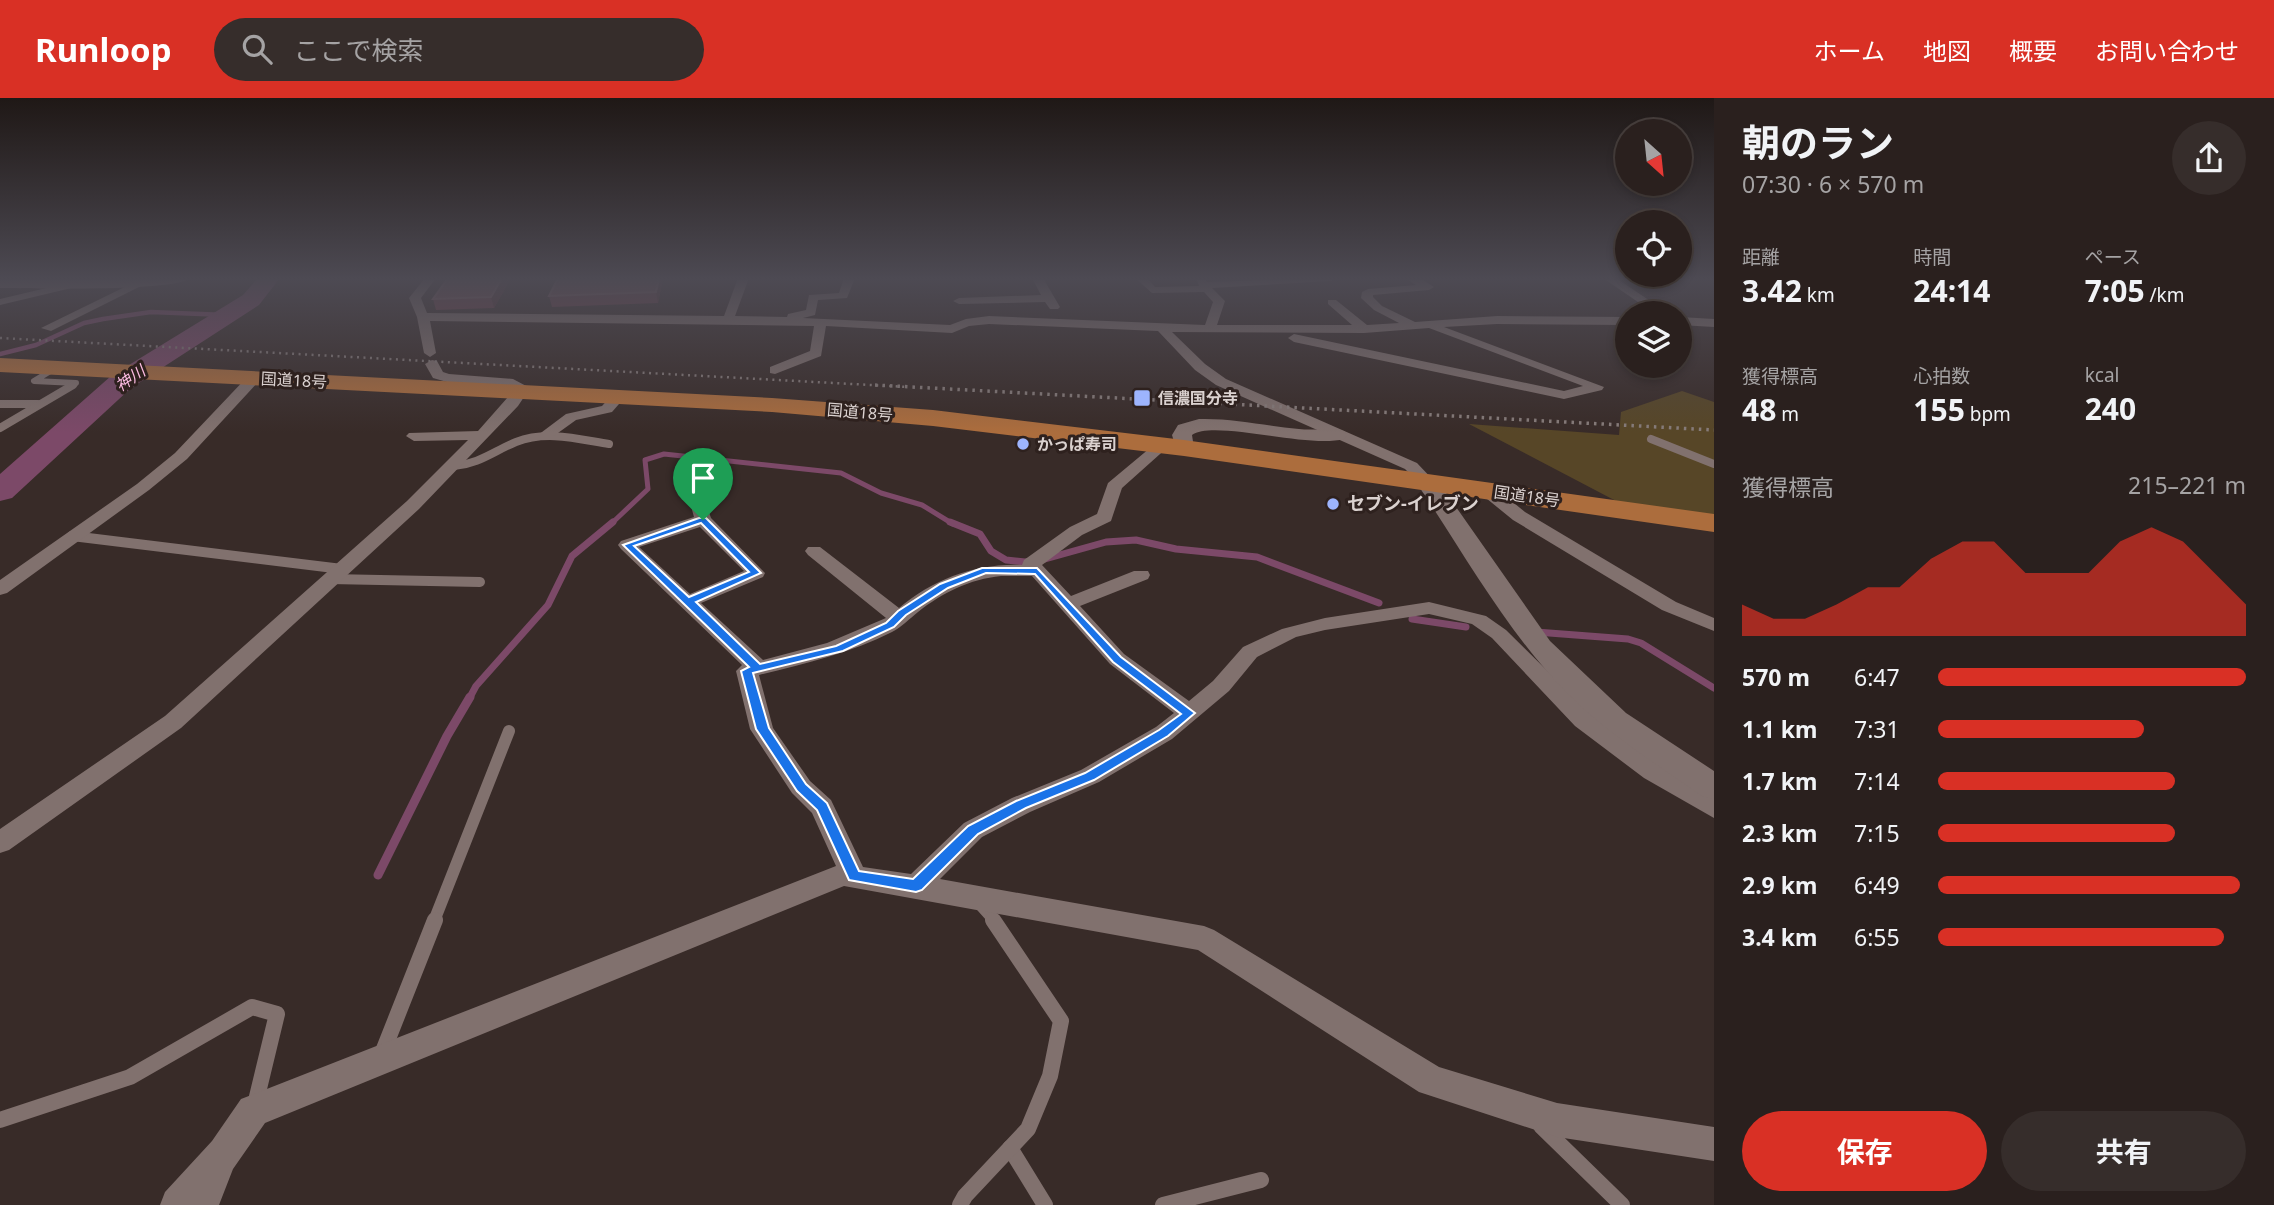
<!DOCTYPE html>
<html lang="ja">
<head>
<meta charset="utf-8">
<style>
	body { margin:0; font-family:"Noto Sans","Noto Sans JP",sans-serif; background:#362d2b; color:#f1f3f6; height:100vh; display:flex; flex-direction:column; font-size:26px; white-space:nowrap }
	* { box-sizing:border-box; margin:0 }
	p { font-size:23px; color:#a5a3a4 }
	.icon { flex:none; width:38px; height:38px; fill:none; stroke:currentColor; stroke-width:2; stroke-linecap:round; stroke-linejoin:round }
	.map { position:relative; flex:1; overflow:hidden }
	.drawer { display:flex; flex-direction:column; background:#2a201e; width:560px }
	.drawer>* { flex:none }
	.needle { width:46px; rotate:153deg }
	.tools { position:absolute; left:1615px; top:21px; display:grid; gap:14px }
	.tools a { display:grid; place-items:center; width:77px; height:77px; border-radius:50%; background:#2a201e; box-shadow:0 4px 10px #0003,0 0 0 2px #463e3c; font-size:35px }
	.pin { position:absolute; display:grid; place-items:center; width:60px; height:60px; color:#fff; margin:-72px -30px; border-radius:50% 50% 50% 0; rotate:-45deg; box-shadow:0 0 7px #0007 }
	.pin .icon { rotate:45deg }
	.round { display:grid; place-items:center; flex:none; width:74px; height:74px; border-radius:37px; background:#362d2b }
	.summary { display:flex; align-items:center; justify-content:space-between; height:119px; padding:0 28px }
	h1 { font-size:38px; font-weight:700; line-height:52px }
	.stats { display:grid; grid-template-columns:repeat(3,1fr); gap:10px; height:119px; padding:7px 28px }
	.stats div { display:grid; align-content:center }
	.stats b { font-size:30px; font-weight:700 }
	.stats small { font-size:19px; font-weight:400 }
	.stats p { font-size:19px }
	.chart { height:196px; padding:14px 28px }
	.chart p { display:flex; justify-content:space-between }
	.chart svg { width:100%; height:126px; margin-top:7px; fill:#d93025; opacity:.7 }
	.cta { display:flex; gap:14px; margin-top:auto; padding:14px 28px }
	.cta a { flex:1; height:80px; border-radius:42px; background:#d93025; color:#fff; font-size:28px; font-weight:700; line-height:80px; text-align:center }
	.cta a+a { background:#362d2b; color:#f1f3f6 }
	ul { padding:0 28px; list-style:none; font-size:23px }
	li { display:grid; grid-template-columns:112px 84px 1fr; align-items:center; height:52px }
	li i { height:18px; border-radius:9px; background:#d93025 }
	header { display:flex; align-items:center; gap:42px; box-sizing:border-box; height:98px; padding:0 35px; background:#d93025; color:#fff }
	header strong { font-size:33px }
	nav { display:flex; gap:38px; margin-inline-start:auto; font-size:24px }
	.search { width:490px; height:63px; background:#362d2b; display:flex; align-items:center; gap:18px; box-sizing:border-box; padding:0 24px; border-radius:38px; color:#a5a3a4; font-size:26px }
	main { display:flex; flex:1; min-height:0 }
	.map>svg:first-child { display:block }
	.green { fill:#574627 }
	.lines { fill:none; stroke-linecap:round; stroke-linejoin:round }
	.stream-far3 { stroke:#7c4968; stroke-width:4.5 }
	.stream-far2 { stroke:#7c4968; stroke-width:5 }
	.stream-far1 { stroke:#7c4968; stroke-width:7 }
	.stream { stroke:#7c4968; stroke-width:9 }
	.river { fill:#7c4968; fill-rule:evenodd }
	.service-far4 { stroke:#81716e; stroke-width:6 }
	.service-far3 { stroke:#81716e; stroke-width:8 }
	.service-far2 { stroke:#81716e; stroke-width:10 }
	.service-far1 { stroke:#81716e; stroke-width:12 }
	.service { stroke:#81716e; stroke-width:16 }
	.minor { fill:#81716e; fill-rule:evenodd }
	.tertiary { fill:#81716e; fill-rule:evenodd }
	.trunk { fill:#ac6d3d; fill-rule:evenodd }
	.rail-far1 { stroke:#877c7a; stroke-width:2.5; stroke-dasharray:2 4.5; stroke-linecap:butt }
	.rail { stroke:#877c7a; stroke-width:3.5; stroke-dasharray:2.5 5; stroke-linecap:butt }
	.wall { fill:#713c48 }
	.shaded-wall { fill:#552f35 }
	.building { fill:#7c4c57; stroke:#8b616a; stroke-width:2 }
	.route { fill:#1a73e8; stroke:#fff; stroke-width:2; fill-rule:evenodd }
	.poi-dot { fill:#9db4fd; stroke:#2e211e; stroke-width:2.5 }
	.labels { text-anchor:middle; stroke-width:6; stroke-linejoin:round; paint-order:stroke }
	.far-water-label { font-size:16px; font-style:italic; fill:#fdbce3; stroke:#2e211e }
	.far-street-label { font-size:16px; fill:#dbd2d0; stroke:#2e211e }
	.far-poi-label { font-size:16px; font-weight:bold; fill:#dbd2d0; stroke:#2e211e; text-anchor:start }
	.poi-label { font-size:18px; font-weight:bold; fill:#dbd2d0; stroke:#2e211e; text-anchor:start }
</style>
</head>
<body>
<header>
<strong>Runloop</strong>
<div class="search"><svg class="icon" aria-label="search" viewBox="0 0 24 24"><circle cx="10" cy="10" r="6"/><path d="M15 15l6 6"/></svg>ここで検索</div>
<nav><a>ホーム</a><a>地図</a><a>概要</a><a>お問い合わせ</a></nav>
</header>
<main>
<div class="map">
<svg width="1714" height="1107" viewBox="0 0 1714 1107">
	<rect width="100%" height="100%" fill="#382b28"/>
	<polygon class="green" points="1682,293 1714,304 1714,425 1637,414 1469,326 1619,337 1621,314"/>
	<g class="lines">
		<polyline class="stream-far3" points="0,256 36,247 84,225 103,221 151,214 226,217"/>
		<polyline class="stream-far2" points="611,426 648,391 645,362 664,356 841,375 881,395 922,407 953,426"/>
		<g class="stream-far1">
			<polyline points="950,424 980,436 991,453 1006,462 1025,464 1045,461 1106,444 1136,442 1176,451 1257,459 1379,505"/>
			<polyline points="1412,521 1466,529"/>
			<polyline points="1536,534 1628,541 1641,545 1714,590"/>
			<polyline points="469,601 476,588 548,507 572,458 613,424"/>
		</g>
		<polyline class="stream" points="378,777 447,638 470,599"/>
		<polygon class="river" points="258,180 280,180 259,207 131,290 12,400 0,403 0,376 111,278 243,197"/>
		<polyline class="service-far4" points="57,269 34,283 76,285 70,289"/>
		<g class="service-far3">
			<polyline points="0,306 38,306"/>
			<polyline points="0,330 73,287"/>
			<polyline points="1651,341 1714,366"/>
			<path d="M454,368C479,366 494,353 516,344C546,332 578,341 609,346"/>
		</g>
		<g class="service-far2">
			<polyline points="72,438 342,471"/>
			<polyline points="330,481 480,484"/>
		</g>
		<g class="service-far1">
			<polyline points="978,804 995,823"/>
			<polyline points="434,823 509,633"/>
		</g>
		<g class="service">
			<polyline points="382,956 435,822"/>
			<polyline points="0,1022 130,979 252,909 277,916 255,1007"/>
			<polyline points="1541,1028 1622,1107"/>
			<polyline points="1010,1050 1045,1107"/>
			<polyline points="960,1107 965,1098 1028,1031 1050,978 1061,923 993,822"/>
			<polyline points="1163,1107 1261,1082"/>
		</g>
		<g class="minor">
			<polygon points="425,180 436,180 421,200 427,215 724,218 738,180 749,180 735,218 787,219 788,216 806,212 809,197 839,195 844,180 855,180 847,200 818,202 815,217 803,220 950,227 966,221 989,218 1205,227 1213,204 1204,194 1152,195 1135,180 1147,180 1155,189 1199,188 1196,180 1204,180 1207,184 1336,180 1331,183 1212,190 1225,203 1217,227 1352,227 1328,206 1328,202 1336,202 1367,227 1399,225 1374,212 1361,200 1362,194 1368,191 1416,187 1405,180 1420,180 1434,189 1429,192 1373,197 1373,199 1382,208 1415,224 1497,218 1628,219 1628,227 1497,226 1444,229 1604,289 1602,292 1564,301 1294,244 1288,240 1294,236 1564,293 1583,288 1429,230 1364,235 1172,234 1205,266 1226,281 1417,365 1435,384 1427,389 1421,387 1405,371 1216,287 1195,272 1158,233 989,226 969,228 952,235 826,228 821,258 775,276 770,275 770,269 810,253 814,228 430,223 436,255 430,259 424,255 417,219 409,200"/>
			<polygon points="1032,180 1043,180 1060,209 1058,211 1050,211 1045,204 959,206 953,203 959,200 1041,197"/>
			<polygon points="1603,180 1616,180 1668,215 1654,215"/>
			<polygon points="139,182 144,185 143,187 51,233 41,230"/>
			<polygon points="76,183 81,186 80,188 0,207 0,201"/>
			<polygon points="1680,219 1714,221 1714,229 1680,227"/>
			<polygon points="432,262 437,263 443,274 449,276 513,281 530,290 518,308 419,411 181,630 9,752 0,755 0,731 165,618 407,403 468,342 414,343 406,338 409,335 478,333 515,291 447,284 433,280 425,266"/>
			<polygon points="254,276 261,280 259,283 187,361 149,392 7,495 0,497 0,482 137,386 175,355 249,277"/>
			<polygon points="619,294 626,298 612,314 576,322 551,340 541,340 538,337 566,316 602,308 614,295"/>
			<path d="M1161,343L1169,348L1122,390L1111,423L1082,437L1042,467L1071,498L1134,473H1148L1150,477L1148,481L1080,508L1124,556L1189,603L1213,583L1243,549L1282,531L1325,520L1429,504L1486,518L1506,532L1591,616L1662,668L1714,698V720L1644,680L1575,628L1492,540L1472,526L1429,516L1325,532L1296,539L1257,559L1229,593L1172,641L1099,684L1030,714L982,739L940,781L1204,828L1214,832L1439,969L1557,1005L1714,1029V1063L1557,1039L1419,994L1198,852L844,788L265,1025L233,1071L219,1107H160L165,1094L212,1043L241,1001L836,768L812,715L792,695L750,631L736,573L742,567L621,451L618,447L621,443L694,419L688,397L690,393H702L711,420L765,475L763,479L701,505L763,562L827,545L886,520L808,457L805,453L808,449H820L899,510C934,481 976,465 1022,467L1024,462L1070,429L1097,416L1108,385L1156,345ZM700,429L744,473L690,496L639,449ZM1001,478H1032L1110,566L1174,615L1156,629L1081,672L1012,700L964,725L911,776L863,769L831,702L810,683L773,630L759,577C804,566 851,555 892,534C902,529 909,521 918,514C942,495 970,481 1001,478Z"/>
			<polygon points="1487,387 1493,388 1525,414 1676,504 1714,520 1714,533 1662,512 1513,422 1481,396 1479,392"/>
		</g>
		<g class="tertiary">
			<path d="M191,180C173,194 31,190 0,190V182Z"/>
			<path d="M1199,321C1233,320 1266,328 1299,331C1314,333 1330,329 1344,333L1347,337L1344,341C1307,351 1214,321 1192,337L1194,350L1191,354H1177L1172,337L1178,327Z"/>
			<path d="M1427,377L1435,379L1550,543L1626,615L1714,673V701L1702,698C1655,665 1606,635 1566,594C1507,534 1463,454 1416,384L1419,379Z"/>
		</g>
		<polygon class="trunk" points="0,260 772,300 933,312 1184,342 1714,416 1714,434 1184,358 933,328 772,314 0,274"/>
		<polyline class="rail-far1" points="0,240 908,289"/>
		<polyline class="rail" points="875,287 1714,332"/>
	</g>
	<g class="wall">
		<polygon points="445,180 511,180 494,210 436,212 433,201 446,183"/>
		<polygon points="558,180 663,180 658,205 552,209 549,198"/>
	</g>
	<g class="shaded-wall">
		<polygon points="502,180 511,180 494,210 491,199"/>
		<polygon points="659,180 663,180 658,205 656,194"/>
	</g>
	<g class="building">
		<polygon points="448,180 502,180 491,199 433,201"/>
		<polygon points="558,180 659,180 656,194 549,198"/>
	</g>
	<linearGradient id="sky" x2="0" y2="1"><stop stop-color="#1f1816"/><stop offset="0.54" stop-color="#4d4a53"/><stop offset="1" stop-color="#4d4a53" stop-opacity="0"/></linearGradient>
	<rect width="1714" height="335" fill="url(#sky)"/>
	<path class="route" d="M699,420H706L761,475L696,504L760,566L836,548L886,525L898,513L940,486L982,470H1037L1121,559L1195,615L1168,638L1094,682L1026,710L978,736L922,792L916,794L849,782L817,712L797,693L756,631L741,573L749,569L623,447ZM701,425L749,474L689,499L634,448ZM986,475L1035,476L1113,564L1181,616L1159,632L1085,675L1016,703L968,728L913,781L859,773L827,705L806,686L769,630L753,575L843,553L894,529L906,517L948,490Z"/>
	<g class="poi-dot">
		<rect x="1133" y="291" width="18" height="18" rx="3.5"/>
		<circle cx="1023" cy="346" r="7"/>
		<circle cx="1333" cy="406" r="7"/>
	</g>
	<g class="labels">
		<g class="far-water-label">
			<text transform="translate(130 280) rotate(-35)" y="6">神川</text>
		</g>
		<g class="far-street-label">
			<text transform="translate(294 282) rotate(3)" y="6">国道18号</text>
			<text transform="translate(860 314) rotate(5)" y="6">国道18号</text>
			<text transform="translate(1527 398) rotate(8)" y="6">国道18号</text>
		</g>
		<g class="far-poi-label">
			<text x="1158" y="306">信濃国分寺</text>
			<text x="1037" y="352">かっぱ寿司</text>
		</g>
		<g class="poi-label">
			<text x="1347" y="412">セブン-イレブン</text>
		</g>
	</g>
</svg>
<div class="tools">
<a><svg class="needle" viewBox="-14 -14 28 28"><path d="M0-13l5 13h-10z" fill="#e53935"/><path d="M0 13l5-13h-10z" fill="#a5a3a4"/></svg></a>
<a><svg class="icon" aria-label="locate" viewBox="0 0 24 24"><circle cx="12" cy="12" r="6"/><path d="M12 2v4M12 18v4M2 12h4M18 12h4"/></svg></a>
<a><svg class="icon" aria-label="layers" viewBox="0 0 24 24"><path d="M12 4l9 5-9 5-9-5zM3 14l9 5 9-5"/></svg></a>
</div>
<div class="pin" style="left:703px;top:422px;background:#1e9e55"><svg class="icon" aria-label="arrive" viewBox="0 0 24 24"><path d="M6 21V4h12l-3 4 3 4H6"/></svg></div>
</div>
<section class="drawer">
<div class="summary"><div><h1>朝のラン</h1><p>07:30 · 6 × 570 m</p></div><a class="round"><svg class="icon" aria-label="share" viewBox="0 0 24 24"><path d="M12 15V3M7 8l5-5 5 5M5 13v7h14v-7"/></svg></a></div>
<div class="stats">
<div><p>距離</p><b>3.42<small> km</small></b></div>
<div><p>時間</p><b>24:14</b></div>
<div><p>ペース</p><b>7:05<small> /km</small></b></div>
</div>
<div class="stats">
<div><p>獲得標高</p><b>48<small> m</small></b></div>
<div><p>心拍数</p><b>155<small> bpm</small></b></div>
<div><p>kcal</p><b>240</b></div>
</div>
<div class="chart"><p><span>獲得標高</span>215–221 m</p>
<svg viewBox="0 0 160 44" preserveAspectRatio="none"><path d="M0 44V33L10 38L20 38L30 33L40 27L50 27L60 17L70 11L80 11L90 22L100 22L110 22L120 11L130 6L140 11L150 22L160 33V44z"/></svg>
</div>
<ul>
<li><b>570 m</b>6:47<i style="width:100%"></i></li>
<li><b>1.1 km</b>7:31<i style="width:67%"></i></li>
<li><b>1.7 km</b>7:14<i style="width:77%"></i></li>
<li><b>2.3 km</b>7:15<i style="width:77%"></i></li>
<li><b>2.9 km</b>6:49<i style="width:98%"></i></li>
<li><b>3.4 km</b>6:55<i style="width:93%"></i></li>
</ul>
<div class="cta"><a>保存</a><a>共有</a></div>
</section>
</main>
</body>
</html>
